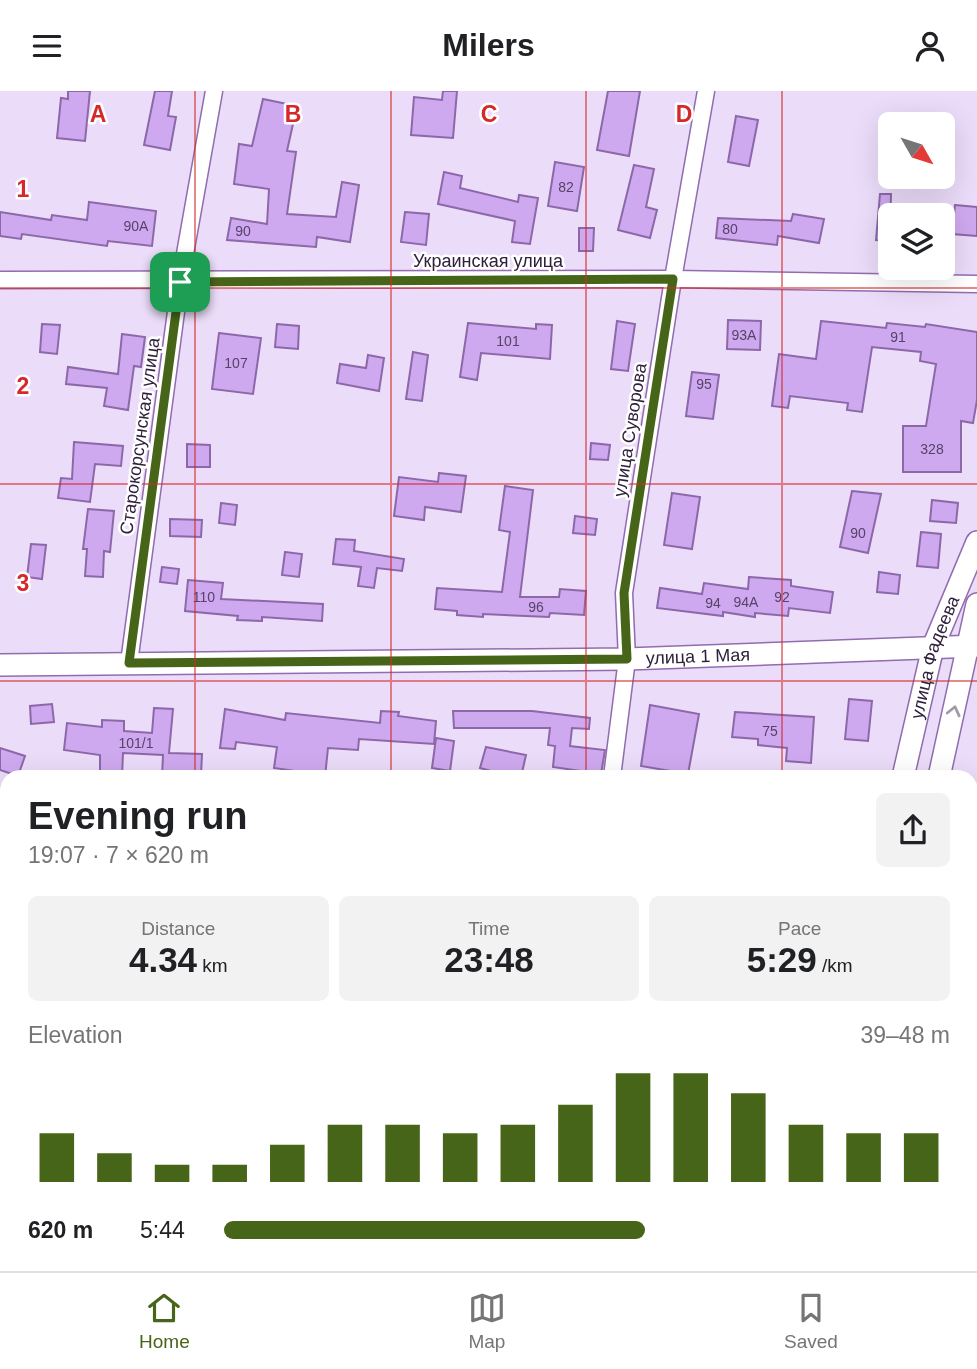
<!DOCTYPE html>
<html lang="en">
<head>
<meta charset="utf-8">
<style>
	body { margin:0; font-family:Arial,sans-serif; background:#f2f2f2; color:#202124; height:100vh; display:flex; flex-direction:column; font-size:26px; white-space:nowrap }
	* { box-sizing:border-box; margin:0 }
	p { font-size:23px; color:#757577 }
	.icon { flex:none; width:38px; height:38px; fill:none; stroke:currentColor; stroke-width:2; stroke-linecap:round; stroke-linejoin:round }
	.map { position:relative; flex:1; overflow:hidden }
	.panel { position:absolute; left:0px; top:679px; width:978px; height:502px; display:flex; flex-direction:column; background:#fff; border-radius:21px 21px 0 0; box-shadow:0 7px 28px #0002 }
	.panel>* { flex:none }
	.needle { width:46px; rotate:129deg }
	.tools { position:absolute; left:878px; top:21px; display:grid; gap:14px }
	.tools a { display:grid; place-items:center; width:77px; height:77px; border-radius:10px; background:#fff; box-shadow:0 7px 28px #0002; font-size:35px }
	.pin { position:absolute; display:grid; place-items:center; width:60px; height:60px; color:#fff; margin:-30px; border-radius:14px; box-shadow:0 4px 10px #0006 }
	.round { display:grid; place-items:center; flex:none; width:74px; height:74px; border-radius:10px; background:#f2f2f2 }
	.summary { display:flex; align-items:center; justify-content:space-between; height:119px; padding:0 28px }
	h1 { font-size:38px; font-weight:600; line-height:52px }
	.figures { display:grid; grid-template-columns:repeat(3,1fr); gap:10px; height:119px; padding:7px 28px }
	.figures div { display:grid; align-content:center; border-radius:10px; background:#f2f2f2; text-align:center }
	.figures b { font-size:35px; font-weight:600 }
	.figures small { font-size:19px; font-weight:400 }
	.figures p { font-size:19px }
	.chart { height:196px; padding:14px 28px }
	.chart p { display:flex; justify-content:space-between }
	.chart svg { width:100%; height:126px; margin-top:7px; stroke:#476519; stroke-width:6 }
	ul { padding:0 28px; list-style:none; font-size:23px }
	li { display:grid; grid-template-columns:112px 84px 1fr; align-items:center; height:52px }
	li i { height:18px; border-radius:9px; background:#476519 }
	header { display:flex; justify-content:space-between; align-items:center; height:91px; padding:0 28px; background:#fff; font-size:32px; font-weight:600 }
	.dock { display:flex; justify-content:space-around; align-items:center; height:98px; border-top:2px solid #e0e0e0; background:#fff; font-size:19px; color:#757577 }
	.dock a { display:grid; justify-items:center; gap:4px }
	.dock .active { color:#476519 }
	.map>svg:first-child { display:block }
	.building { fill:#cfa9ef; stroke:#8c68a9; stroke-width:2 }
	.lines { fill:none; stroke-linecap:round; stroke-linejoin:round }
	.street-casing { stroke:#916cae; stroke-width:19 }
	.secondary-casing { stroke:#916cae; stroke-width:24 }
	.street { stroke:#fff; stroke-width:16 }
	.secondary { stroke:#fff; stroke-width:21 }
	.oneway { stroke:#a19ba7 }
	.route-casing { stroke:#fff; stroke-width:14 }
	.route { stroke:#476519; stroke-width:9 }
	.grid { fill:none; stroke:#d62828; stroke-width:2; stroke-opacity:0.55 }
	.labels { text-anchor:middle; stroke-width:5; stroke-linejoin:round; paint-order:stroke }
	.number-label { font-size:14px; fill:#574268 }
	.street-label { font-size:18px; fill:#2f203b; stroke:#fff }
	.grid-label { font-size:23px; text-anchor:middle; font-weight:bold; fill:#d62828; stroke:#fff; stroke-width:5; stroke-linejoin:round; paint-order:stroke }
</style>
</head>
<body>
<header><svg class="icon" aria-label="menu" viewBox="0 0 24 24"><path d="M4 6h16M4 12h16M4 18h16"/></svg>Milers<svg class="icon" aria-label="person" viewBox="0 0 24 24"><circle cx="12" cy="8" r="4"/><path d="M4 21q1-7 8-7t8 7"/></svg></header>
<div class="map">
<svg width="977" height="1180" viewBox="0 0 977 1180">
	<rect width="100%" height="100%" fill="#ebdcf9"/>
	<g class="building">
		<polygon points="68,0 90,0 85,50 57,47 61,7 68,8"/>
		<polygon points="155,0 172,0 168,25 176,26 170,59 144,54"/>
		<polygon points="443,0 457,0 453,47 411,44 414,6 442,9"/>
		<polygon points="608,0 640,0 629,65 597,59"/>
		<polygon points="263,8 297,15 287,60 296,61 287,123 336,126 342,91 359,94 350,151 317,146 316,156 227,149 231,127 267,133 269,98 234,93 239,53 252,55"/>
		<polygon points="736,25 758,29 749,75 728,71"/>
		<polygon points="555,71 584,76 577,120 548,115"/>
		<polygon points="634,74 654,78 646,116 657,119 650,147 618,139"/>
		<polygon points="444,81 462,85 460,97 518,111 519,104 538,107 530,153 512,151 515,130 438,113"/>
		<polygon points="880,103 891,103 890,150 876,149"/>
		<polygon points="89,111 156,120 152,155 108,150 107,155 22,143 21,148 0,145 0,121 51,129 52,124 87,129"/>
		<polygon points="955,114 977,116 977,145 952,143"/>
		<polygon points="405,121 429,123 426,154 401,151"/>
		<polygon points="793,123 824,128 819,152 778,145 777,154 716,147 718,127 791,130"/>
		<polygon points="579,137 594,137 593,160 579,160"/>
		<polygon points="728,229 761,230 760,259 727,258"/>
		<polygon points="617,230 635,233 628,280 611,278"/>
		<polygon points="821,230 886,237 887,232 925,236 926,233 977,241 977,309 973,332 961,330 961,381 903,381 903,335 926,335 936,273 920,270 921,261 872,256 862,321 847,319 848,312 790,305 788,317 772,315 779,263 816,268"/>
		<polygon points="468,232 536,238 536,233 552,234 550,268 481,262 477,289 460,286"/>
		<polygon points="42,233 60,234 57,263 40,261"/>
		<polygon points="277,233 299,235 298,258 275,256"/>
		<polygon points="219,242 261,247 253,303 212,298"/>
		<polygon points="122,243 145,246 141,276 134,275 128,319 104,315 107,297 66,293 68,276 118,283"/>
		<polygon points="413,261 428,264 422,310 406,308"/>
		<polygon points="368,264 384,267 379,300 337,292 340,273 366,277"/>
		<polygon points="692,281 719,284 713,328 686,325"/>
		<polygon points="74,351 123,355 121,375 95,373 90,411 58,407 61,387 72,388"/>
		<polygon points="591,352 610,354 608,369 590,368"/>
		<polygon points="187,353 210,354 210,376 187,376"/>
		<polygon points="439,382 466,385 461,421 425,416 424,429 394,425 399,386 438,391"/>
		<polygon points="505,395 533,399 520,506 559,506 560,498 586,500 584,524 550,522 549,526 483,523 483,526 457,524 457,520 435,518 437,497 502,501 510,441 499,439"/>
		<polygon points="852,400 881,403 868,462 840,456"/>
		<polygon points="672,402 700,406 692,458 664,454"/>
		<polygon points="932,409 958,412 956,432 930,430"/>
		<polygon points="221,412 237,414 235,434 219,432"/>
		<polygon points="88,418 114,420 110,461 104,460 103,486 85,485 87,458 83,458"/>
		<polygon points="575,425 597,428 595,444 573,442"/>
		<polygon points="170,428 202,429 201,446 170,445"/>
		<polygon points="921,441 941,443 938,477 917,475"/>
		<polygon points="336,448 355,449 354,460 404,468 402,480 377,477 374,497 358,495 361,476 333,473"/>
		<polygon points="31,453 46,454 42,488 27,486"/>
		<polygon points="285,461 302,463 299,486 282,484"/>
		<polygon points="162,476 179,478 177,493 160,491"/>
		<polygon points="879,481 900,484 898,503 877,501"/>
		<polygon points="749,486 791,489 791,495 833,501 830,522 789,517 788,525 755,522 755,526 723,521 723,525 657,517 660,497 702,503 704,492 748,498"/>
		<polygon points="188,489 223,492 221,508 323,513 322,530 262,526 262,530 237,529 238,525 185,520"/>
		<polygon points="849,608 872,610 868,650 845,648"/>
		<polygon points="52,613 54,631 31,633 30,615"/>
		<polygon points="650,614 699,623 688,683 641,675"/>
		<polygon points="154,617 173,618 169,662 202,663 201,684 162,686 163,664 123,662 122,686 100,686 100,664 64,659 67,632 102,636 102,629 124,630 124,640 152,642"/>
		<polygon points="225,618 285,629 286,622 380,632 381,620 399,621 398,625 436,630 434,653 359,648 358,659 328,657 325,686 301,686 302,681 274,677 277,656 236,651 235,658 220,657"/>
		<polygon points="453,620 532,620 590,627 589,638 572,637 570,655 605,659 601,683 553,676 555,655 548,654 550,637 454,637"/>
		<polygon points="735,621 814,626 811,672 786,670 787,657 758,654 758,648 732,646"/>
		<polygon points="436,647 454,650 450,680 432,677"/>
		<polygon points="486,656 526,664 521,686 502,686 502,683 480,677"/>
		<polygon points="0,657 25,665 18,685 0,679"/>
	</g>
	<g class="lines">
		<g class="street-casing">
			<g id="street">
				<polyline points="0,189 673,188 977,193"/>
				<polyline points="129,572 180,191 214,0"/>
				<polyline points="612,686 627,568 624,502 673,188 706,0"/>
				<polyline points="0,892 7,892"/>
			</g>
		</g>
		<g class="secondary-casing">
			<g id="secondary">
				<path id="s1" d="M0,574L627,568L977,555"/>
				<path id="s2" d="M903,686L933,556L977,451"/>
				<polyline points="939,686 977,513"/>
				<polyline points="769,1180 770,1174"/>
				<polyline points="811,1180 812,1174"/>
			</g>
		</g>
		<use href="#street" class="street"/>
		<use href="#secondary" class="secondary"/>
	</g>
	<defs><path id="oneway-chevron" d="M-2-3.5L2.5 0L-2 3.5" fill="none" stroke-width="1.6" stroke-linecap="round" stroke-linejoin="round" transform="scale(1.75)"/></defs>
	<use class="oneway" href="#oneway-chevron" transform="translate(954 620) rotate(-77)"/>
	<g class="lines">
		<g class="route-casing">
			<polygon id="route" points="673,188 624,502 627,568 129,572 180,191"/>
		</g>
		<use href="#route" class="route"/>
	</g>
	<path class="grid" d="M195,0V686M391,0V686M586,0V686M782,0V686M0,197H977M0,393H977M0,590H977M0,787H7M971,787H977M0,983H7M971,983H977M195,1174V1180M391,1174V1180M586,1174V1180M782,1174V1180"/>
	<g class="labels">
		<g class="number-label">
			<text x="566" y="101">82</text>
			<text x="136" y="140">90А</text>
			<text x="730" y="143">80</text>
			<text x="243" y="145">90</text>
			<text x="744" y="249">93А</text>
			<text x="898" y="251">91</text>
			<text x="508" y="255">101</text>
			<text x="236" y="277">107</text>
			<text x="704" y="298">95</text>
			<text x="932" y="363">328</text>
			<text x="858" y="447">90</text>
			<text x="204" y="511">110</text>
			<text x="782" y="511">92</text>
			<text x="746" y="516">94А</text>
			<text x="713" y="517">94</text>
			<text x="536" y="521">96</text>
			<text x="770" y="645">75</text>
			<text x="136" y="657">101/1</text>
		</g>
		<g class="street-label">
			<text x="488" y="176">Украинская улица</text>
			<text transform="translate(630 339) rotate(-81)" y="6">улица Суворова</text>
			<text transform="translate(140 345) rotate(-82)" y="6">Старокорсунская улица</text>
			<text dy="6" stroke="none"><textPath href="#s1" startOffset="698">улица 1 Мая</textPath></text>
			<text dy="6" stroke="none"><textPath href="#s2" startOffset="124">улица Фадеева</textPath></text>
		</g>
	</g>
	<g class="grid-label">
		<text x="98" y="31">A</text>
		<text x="293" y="31">B</text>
		<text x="489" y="31">C</text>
		<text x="684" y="31">D</text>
		<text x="23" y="106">1</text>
		<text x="23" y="303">2</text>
		<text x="23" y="500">3</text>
	</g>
</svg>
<div class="tools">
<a><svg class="needle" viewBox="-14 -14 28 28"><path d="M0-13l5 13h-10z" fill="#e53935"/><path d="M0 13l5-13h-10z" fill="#757577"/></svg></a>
<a><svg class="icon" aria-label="layers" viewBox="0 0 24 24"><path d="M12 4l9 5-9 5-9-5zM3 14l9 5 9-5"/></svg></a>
</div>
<div class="pin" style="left:180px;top:191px;background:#1e9e55"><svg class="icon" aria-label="arrive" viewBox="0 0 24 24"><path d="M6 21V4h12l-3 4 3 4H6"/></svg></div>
<section class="panel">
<div class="summary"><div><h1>Evening run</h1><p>19:07 · 7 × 620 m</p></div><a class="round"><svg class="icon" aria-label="share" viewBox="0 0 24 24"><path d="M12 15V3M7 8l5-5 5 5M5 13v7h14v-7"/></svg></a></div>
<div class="figures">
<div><p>Distance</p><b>4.34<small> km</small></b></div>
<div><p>Time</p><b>23:48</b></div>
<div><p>Pace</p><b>5:29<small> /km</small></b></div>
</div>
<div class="chart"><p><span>Elevation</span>39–48 m</p>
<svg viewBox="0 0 160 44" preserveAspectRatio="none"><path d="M5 44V27M15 44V34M25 44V38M35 44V38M45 44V31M55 44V24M65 44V24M75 44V27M85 44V24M95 44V17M105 44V6M115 44V6M125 44V13M135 44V24M145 44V27M155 44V27"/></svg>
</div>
<ul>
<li><b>620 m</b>5:44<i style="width:58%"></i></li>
</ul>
</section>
</div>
<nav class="dock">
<a class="active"><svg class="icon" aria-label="home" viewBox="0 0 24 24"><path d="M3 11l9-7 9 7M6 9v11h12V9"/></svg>Home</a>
<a><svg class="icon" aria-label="map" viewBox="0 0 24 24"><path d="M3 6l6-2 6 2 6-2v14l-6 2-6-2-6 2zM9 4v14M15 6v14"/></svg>Map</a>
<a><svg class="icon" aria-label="saved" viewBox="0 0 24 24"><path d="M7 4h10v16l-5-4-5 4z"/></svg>Saved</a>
</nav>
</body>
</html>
